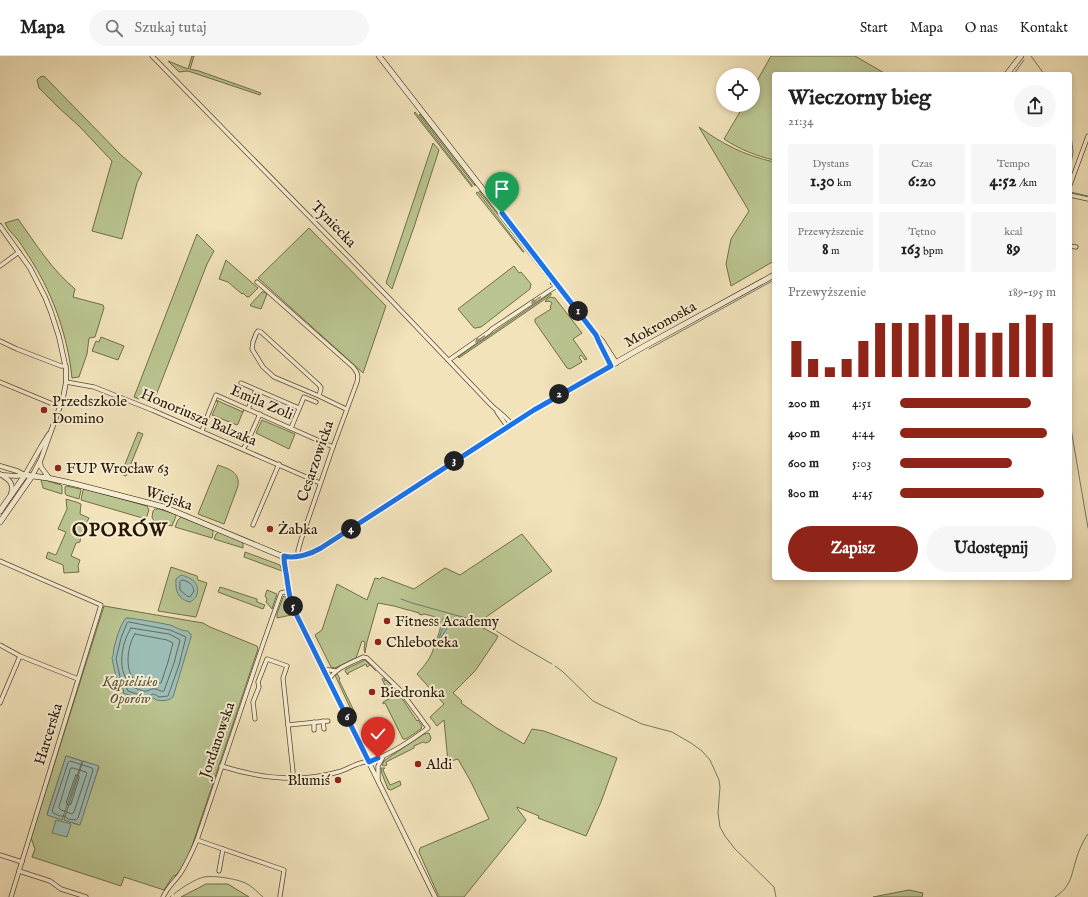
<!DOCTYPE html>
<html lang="pl">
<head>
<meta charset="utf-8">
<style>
	body { margin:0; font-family:"IM FELL English",serif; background:#f6f6f6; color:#222; height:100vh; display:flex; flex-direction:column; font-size:15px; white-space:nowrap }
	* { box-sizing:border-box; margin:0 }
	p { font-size:13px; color:#767676 }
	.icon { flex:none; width:22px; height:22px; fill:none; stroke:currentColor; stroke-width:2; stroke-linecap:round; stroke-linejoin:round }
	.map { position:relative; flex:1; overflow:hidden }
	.panel { position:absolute; left:772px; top:16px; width:300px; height:508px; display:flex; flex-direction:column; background:#fff; border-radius:4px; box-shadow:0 2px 6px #0003 }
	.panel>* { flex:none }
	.tools { position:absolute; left:716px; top:12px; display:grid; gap:8px }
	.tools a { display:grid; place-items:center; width:44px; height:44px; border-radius:50%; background:#fff; box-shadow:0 2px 6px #0003; font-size:20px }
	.pin { position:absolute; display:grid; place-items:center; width:34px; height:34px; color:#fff; margin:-41px -17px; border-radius:50% 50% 50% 0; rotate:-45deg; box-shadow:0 0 4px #0007 }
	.pin .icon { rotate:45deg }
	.km { position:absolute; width:20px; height:20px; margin:-10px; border-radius:50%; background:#222; color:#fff; font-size:11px; line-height:20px; text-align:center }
	.round { display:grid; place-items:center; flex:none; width:42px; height:42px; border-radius:21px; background:#f6f6f6 }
	.headline { display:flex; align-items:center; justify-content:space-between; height:68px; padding:0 16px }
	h1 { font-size:22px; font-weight:700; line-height:30px }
	.figures { display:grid; grid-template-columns:repeat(3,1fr); gap:6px; height:68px; padding:4px 16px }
	.figures div { display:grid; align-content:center; border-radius:4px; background:#f6f6f6; text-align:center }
	.figures b { font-size:17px; font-weight:700 }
	.figures small { font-size:11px; font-weight:400 }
	.figures p { font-size:11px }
	.chart { height:112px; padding:8px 16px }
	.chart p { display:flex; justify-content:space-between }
	.chart svg { width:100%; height:72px; margin-top:4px; stroke:#8f2418; stroke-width:6 }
	.cta { display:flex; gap:8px; margin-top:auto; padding:8px 16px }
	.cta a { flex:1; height:46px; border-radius:24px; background:#8f2418; color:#fff; font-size:16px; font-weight:700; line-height:46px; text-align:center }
	.cta a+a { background:#f6f6f6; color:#222 }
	ul { padding:0 16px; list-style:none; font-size:13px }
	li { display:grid; grid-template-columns:64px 48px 1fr; align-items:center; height:30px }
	li i { height:10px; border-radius:5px; background:#8f2418 }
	header { display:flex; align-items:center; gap:24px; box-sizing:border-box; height:56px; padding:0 20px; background:#fff; border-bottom:1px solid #e0e0e0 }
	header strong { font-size:19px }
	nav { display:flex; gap:22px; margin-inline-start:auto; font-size:14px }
	.search { width:280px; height:36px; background:#f6f6f6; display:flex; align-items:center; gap:10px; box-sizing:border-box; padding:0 14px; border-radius:22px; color:#767676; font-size:15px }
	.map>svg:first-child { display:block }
	.green { fill:#bac490; stroke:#706e48; fill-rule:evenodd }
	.water { fill:#9cbdb6; stroke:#6d7b6e }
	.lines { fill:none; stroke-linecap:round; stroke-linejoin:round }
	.shore { stroke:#626a5c; stroke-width:1 }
	.stream { stroke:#6d7b6e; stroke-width:1 }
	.minor-casing { stroke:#5a4a30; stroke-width:5 }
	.tertiary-casing { stroke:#5a4a30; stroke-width:5.5 }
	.secondary-casing { stroke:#271701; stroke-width:6 }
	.minor { stroke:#f7edd3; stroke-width:3.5 }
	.tertiary { stroke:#f7edd3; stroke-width:4 }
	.secondary { stroke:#f7edd3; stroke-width:5 }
	.oneway { fill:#998d74 }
	.route-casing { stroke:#fff; stroke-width:8 }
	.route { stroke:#1a73e8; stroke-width:5 }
	.poi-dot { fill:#8f2418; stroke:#f7edd3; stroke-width:1.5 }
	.labels { text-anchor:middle; stroke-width:4; stroke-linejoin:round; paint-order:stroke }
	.street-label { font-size:15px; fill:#271701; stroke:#f7edd3 }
	.poi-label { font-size:15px; fill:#271701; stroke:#f7edd3; text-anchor:start }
	.park-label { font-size:15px; font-style:italic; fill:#5a5433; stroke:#f7edd3 }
	.district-label { font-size:19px; font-weight:bold; letter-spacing:1px; fill:#271701; stroke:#f7edd3 }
</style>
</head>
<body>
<header>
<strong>Mapa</strong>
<div class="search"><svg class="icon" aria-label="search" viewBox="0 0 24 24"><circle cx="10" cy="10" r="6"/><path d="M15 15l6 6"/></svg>Szukaj tutaj</div>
<nav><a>Start</a><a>Mapa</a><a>O nas</a><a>Kontakt</a></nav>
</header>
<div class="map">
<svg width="1088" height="841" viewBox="0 0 1088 841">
	<rect width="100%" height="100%" fill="#f2e3bb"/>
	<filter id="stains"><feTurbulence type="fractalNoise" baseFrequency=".005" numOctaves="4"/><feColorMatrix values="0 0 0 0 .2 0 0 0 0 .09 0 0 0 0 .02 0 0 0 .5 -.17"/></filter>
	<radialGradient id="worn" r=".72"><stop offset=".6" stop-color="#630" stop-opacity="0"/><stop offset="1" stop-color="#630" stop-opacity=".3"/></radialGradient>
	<g class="green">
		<polygon points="192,0 194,0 190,13 199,15 261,37 260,39 188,15 179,16 168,5 188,13"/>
		<path d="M771,0H855L886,18H774V104C756,100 739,93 724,83L744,49H753V32Z"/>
		<polygon points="44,20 121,99 142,117 137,127 122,183 92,175 112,105 79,70 59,52 39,32 37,24 40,21"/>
		<polygon points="415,56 472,129 472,131 414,57"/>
		<polygon points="420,58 475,127 475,130 419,59"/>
		<path d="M699,71C724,89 744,99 774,106V205L731,230L726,208L731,183L749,155Z"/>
		<polygon points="433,87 439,94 414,171 392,233 386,227"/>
		<polygon points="479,135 483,137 551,224 551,229 550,225"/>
		<polygon points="478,136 524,196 523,196 476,137"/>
		<path d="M18,163C36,188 51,213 75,233L73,241L103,249L104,252L95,281L89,282L87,298L79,321L72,322C68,282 54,241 33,207C28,199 23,191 18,184C13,178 8,174 5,167Z"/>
		<polygon points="309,172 386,250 363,317 258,222"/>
		<polygon points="197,178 214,195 207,208 155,342 146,339 139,343 134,341"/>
		<polygon points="226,204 258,232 249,241 247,241 243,237 242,238 228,226 219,223"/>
		<polygon points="514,210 519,217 521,216 531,228 530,233 481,271 476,272 474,272 458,253"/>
		<polygon points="262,236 264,236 267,238 261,253 251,250 250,249"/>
		<polygon points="551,237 551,239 459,302 458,301"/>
		<polygon points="550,241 555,242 582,277 573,283 587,303 585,304 581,299 579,301 582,306 570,313 567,312 535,266 535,263 551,253 550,250 552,248 551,246 548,245 546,246 545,245"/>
		<polygon points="101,281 124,290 118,304 92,295 96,285 99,286"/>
		<polygon points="216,344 243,356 244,353 238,368 237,369 212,359 218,346 215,345"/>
		<polygon points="262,364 295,378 289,393 256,377"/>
		<polygon points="138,376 143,378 126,420 121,418"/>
		<path d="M218,409C229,413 240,416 238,430L224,468L198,458Z"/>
		<polygon points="42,423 61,429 62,430 62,438 43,432 41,424"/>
		<polygon points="66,430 80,433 81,434 79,443 66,439 65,437 65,431"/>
		<polygon points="85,433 147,450 149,454 146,463 81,444 83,434"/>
		<polygon points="66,443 76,446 81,448 80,458 89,462 81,478 80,486 76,487 71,500 80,504 78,510 79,516 64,517 63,509 46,502 48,496 56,499 66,476 58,473 67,453"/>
		<polygon points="155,453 159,453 175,458 176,460 172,470 154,465 152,461 153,455"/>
		<path d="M181,461L211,473C214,475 213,478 212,482L175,471L178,464Z"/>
		<polygon points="219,476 240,485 243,487 243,492 214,483 216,478"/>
		<path d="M522,478L552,515L476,568L498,580L496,584L475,615L453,637L462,645L461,647L495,671L524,688L532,673L544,675L617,702L601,746L586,780L538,762L539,760L517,751V752L526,764L464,841H439L419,796L420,792L489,763L471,726L458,703L448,706L444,664L437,670L430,661L444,648L417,618C425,609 431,602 434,591H437V588H435C437,581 445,567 437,562C433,560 428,559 424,558L422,559L419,558V557L409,554H408L394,550L378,547L367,586L365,597L364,593L365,586L362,585L356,602L335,612L331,611L315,579L322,574L337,528L367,544L375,522L380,523L382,521L414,533L445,512L460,519Z"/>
		<polygon points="245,496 280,509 282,515 244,501"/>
		<polygon points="171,511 197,520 198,524 207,527 196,561 158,555"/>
		<polygon points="220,531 257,543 257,546 265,549 263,553 218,536"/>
		<polygon points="267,534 277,538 272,553 266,546 267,543 265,540"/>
		<polygon points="284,540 286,541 291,559 277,562 277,558 283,541"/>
		<path d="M104,550L203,567L210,571L257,590L258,593L190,796L187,803L177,819L173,820L164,834L124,821L121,830L32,801L35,793L31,782ZM66,700L82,705L62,763L47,758ZM83,705L99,711L79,769L64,764Z"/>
		<polygon points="365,604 376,615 370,609 367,611 366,608 348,617 348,619 347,618 345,615 346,613"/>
		<polygon points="337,618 338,619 340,623 339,624 355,657 353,658 335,619"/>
		<polygon points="384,622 385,625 386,624 397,635 417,665 418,664 422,670 421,673 406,683 403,683 385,647 383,648 383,646 391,642 382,623"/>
		<polygon points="429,677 431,682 430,685 426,687 423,686 414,690 414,692 386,706 387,709 384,710 382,709 384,705 391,700 424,678"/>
		<polygon points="381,712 385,712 383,714 390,729 400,725 401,729 391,734 388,733 382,718"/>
		<polygon points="206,828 228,828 249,841 181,841"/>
		<polygon points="909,834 923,837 922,841 873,841"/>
	</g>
	<g class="water">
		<path d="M181,519C185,520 188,521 191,523C200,528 200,541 190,546C178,543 175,535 176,523Z"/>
		<path d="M126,562H129C142,564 156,566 170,569C176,571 181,575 188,575L189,577L191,578V581L173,641C169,645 162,645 156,644L154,642H153L149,646L123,637L124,634L117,628V626L112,602C114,598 113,596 114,592C116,583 120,569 126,562Z"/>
		<polygon points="443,562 451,563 452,565 440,583 439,582 443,571"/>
		<polygon points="66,700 82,705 62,764 47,759"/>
		<polygon points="83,705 99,710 80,769 64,764"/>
		<polygon points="56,764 71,768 67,781 52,777"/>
	</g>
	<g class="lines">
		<g class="shore">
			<path d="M182,524C188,525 193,528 194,535L190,541L187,540L180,534V526Z"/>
			<path d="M129,566L170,574L186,581L179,609L168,640L159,641C151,635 153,640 146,641L128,635L125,629L121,625L116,603L121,582L127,567Z"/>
			<path d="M131,572L169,578L175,581L180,584L174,607L164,635C160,636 160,634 156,633C152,632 150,634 147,635C144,636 134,632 132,630C116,616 121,588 131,572Z"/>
			<path d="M135,578L167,584L173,587L168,606L161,627C158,627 154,626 151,627C145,627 145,629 139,627C123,620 127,589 135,578Z"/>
			<polygon points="70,705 92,712 93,714 78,762 76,764 68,763 65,760 60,760 53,757 52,755 68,707"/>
			<polygon points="71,712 73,712 86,716 87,717 74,756 72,758 61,754 59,752"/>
			<polygon points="76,719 79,720 79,722 71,748 68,749 66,747 75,721"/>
		</g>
		<g class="stream">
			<polyline points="1031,0 1044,18"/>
			<polyline points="1014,18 1024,4"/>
			<polyline points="1070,70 1073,96 1070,114"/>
			<polyline points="1070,136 1088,140"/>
			<polyline points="649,293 774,224"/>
			<polyline points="1070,367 1088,472"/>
			<polyline points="401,543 412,547 477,565 485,568 519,589 552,608"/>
			<polyline points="555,610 562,615 593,645 601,649 642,668 672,676 691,687 702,695 710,704 719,724 720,731 718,757 720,771 725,780 735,793 774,831 776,841"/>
			<path d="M174,838C181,832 195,823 204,821C213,819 241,823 249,829C254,832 258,837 263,841"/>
			<polyline points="170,841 171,840"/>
			<path d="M1055,841C1071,831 1071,820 1076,804C1078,796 1083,785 1088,778"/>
		</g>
		<g class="minor-casing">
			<g id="minor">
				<path d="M152,0L388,241L491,349C498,356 505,359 511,368"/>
				<polyline points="1070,129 1088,80"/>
				<polyline points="1070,139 1088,143"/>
				<polyline points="1070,190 1076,191"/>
				<polyline points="0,210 19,196"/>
				<path d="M257,226L353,311C357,316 359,319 357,326L333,391L301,484L298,495L299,500"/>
				<polyline points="0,285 17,293 61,310 66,310"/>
				<polyline points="449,304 489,276 492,273 558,229"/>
				<polyline points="0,326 60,351"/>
				<polyline points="66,326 94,331 152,354 320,427"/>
				<polyline points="241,327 299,352"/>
				<polyline points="319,340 274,321 263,311 252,293 253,286 256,278 258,275 261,276 319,329 321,332 319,340 346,353"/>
				<polyline points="248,353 256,334"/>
				<polyline points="497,356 507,370"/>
				<polyline points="291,372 304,341 316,346"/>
				<polyline points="202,375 209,356 216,339 333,391"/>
				<polyline points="243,393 247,387 260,358"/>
				<polyline points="253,469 279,408"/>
				<polyline points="0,505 101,549 11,841"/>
				<polyline points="0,589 20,600 78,623"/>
				<polyline points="323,613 336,615"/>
				<polyline points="0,647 20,600"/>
				<polyline points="255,663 253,646 259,631 258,626 267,603 287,610 283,622 293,716"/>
				<polyline points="323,665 324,673"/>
				<polyline points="314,666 314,674"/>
				<polyline points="288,669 328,665"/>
				<path d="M221,710C259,722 300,727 338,716C346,714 353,709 361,707C366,705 371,705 376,703C394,696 412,684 428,672L400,634L367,602L363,601C351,607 335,612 329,624"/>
				<polyline points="378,724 378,710 383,701"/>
				<polyline points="197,784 284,814 280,840"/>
				<polyline points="0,799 22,806"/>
				<polyline points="19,815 50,825 61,833 86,841"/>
				<polyline points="219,815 223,793"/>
				<path d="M163,841C167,832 174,826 180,818C187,807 192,796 197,784L263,588L281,537L289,535"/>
			</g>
		</g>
		<g class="tertiary-casing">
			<g id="tertiary">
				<polyline points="0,170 30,212 45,241 51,256 59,281 66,313 66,326 63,342 41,403 32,420"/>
				<polyline points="40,406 41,411 49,422"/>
				<polyline points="0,410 17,415 25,419"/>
				<path d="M0,418C9,424 14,426 11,438"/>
				<polyline points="2,419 16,420 25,419"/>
				<polyline points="25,419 42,389 49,378"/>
				<polyline points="284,501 285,514 287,522 289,539 296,558 435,841"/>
			</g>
		</g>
		<g class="secondary-casing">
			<g id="secondary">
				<polyline points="379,0 596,279 602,285 616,307"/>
				<polyline points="1007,18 1021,0"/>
				<polyline points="597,280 599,286 611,310"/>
				<path d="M0,455L25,419L48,422L75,428L164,451L284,501C297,502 310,498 321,492L534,354L643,291L774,219"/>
				<polyline points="0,466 32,420"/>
			</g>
		</g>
		<use href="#minor" class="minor"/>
		<use href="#tertiary" class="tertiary"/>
		<use href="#secondary" class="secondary"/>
	</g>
	<defs><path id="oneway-solid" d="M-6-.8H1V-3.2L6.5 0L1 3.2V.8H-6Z"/></defs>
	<g class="oneway">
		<use href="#oneway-solid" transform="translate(536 244) rotate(145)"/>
		<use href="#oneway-solid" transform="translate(480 283) rotate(145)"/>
	</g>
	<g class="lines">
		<g class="route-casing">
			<path id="route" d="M378,702L369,706L296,558C290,544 289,538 287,523C286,515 284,509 284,500C296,503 311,498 321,492L534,354L611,310L599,286L596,279L502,157"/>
		</g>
		<use href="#route" class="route"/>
	</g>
	<g class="poi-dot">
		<circle cx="44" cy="354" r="4"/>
		<circle cx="58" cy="412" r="4"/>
		<circle cx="270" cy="473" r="4"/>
		<circle cx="387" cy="565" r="4"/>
		<circle cx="378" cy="586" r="4"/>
		<circle cx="372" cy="636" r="4"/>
		<circle cx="418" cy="708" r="4"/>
		<circle cx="338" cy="724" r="4"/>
	</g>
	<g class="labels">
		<g class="street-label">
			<text transform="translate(334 168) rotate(46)" y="5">Tyniecka</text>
			<text transform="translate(660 268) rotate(-29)" y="5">Mokronoska</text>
			<text transform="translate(262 346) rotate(23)" y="5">Emila Zoli</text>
			<text transform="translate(199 361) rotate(23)" y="5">Honoriusza Balzaka</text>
			<text transform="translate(315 405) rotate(-71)" y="5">Cesarzowicka</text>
			<text transform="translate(169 442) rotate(18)" y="5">Wiejska</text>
			<text transform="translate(48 678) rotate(-73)" y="5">Harcerska</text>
			<text transform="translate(217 684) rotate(-71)" y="5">Jordanowska</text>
		</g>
		<g class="poi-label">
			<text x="52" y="350">Przedszkole<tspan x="52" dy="17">Domino</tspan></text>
			<text x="66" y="417">FUP Wrocław 63</text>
			<text x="278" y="478">Żabka</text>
			<text x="395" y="570">Fitness Academy</text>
			<text x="386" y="591">Chleboteka</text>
			<text x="380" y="641">Biedronka</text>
			<text x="426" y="713">Aldi</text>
			<text x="330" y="729" text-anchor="end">Blumiś</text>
		</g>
		<g class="park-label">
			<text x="130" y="630">Kąpielisko<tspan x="130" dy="17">Oporów</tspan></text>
		</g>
		<g class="district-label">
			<text x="120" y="480">OPORÓW</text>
		</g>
	</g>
	<rect width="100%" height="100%" filter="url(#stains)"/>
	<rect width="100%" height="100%" fill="url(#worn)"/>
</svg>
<div class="tools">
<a><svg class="icon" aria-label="locate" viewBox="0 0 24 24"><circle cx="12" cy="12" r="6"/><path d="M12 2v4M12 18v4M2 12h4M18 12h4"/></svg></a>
</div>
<div class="pin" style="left:502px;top:157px;background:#1e9e55"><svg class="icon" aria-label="arrive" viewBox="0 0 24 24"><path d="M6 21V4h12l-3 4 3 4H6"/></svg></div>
<div class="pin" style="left:378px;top:702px;background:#d93025"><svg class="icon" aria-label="check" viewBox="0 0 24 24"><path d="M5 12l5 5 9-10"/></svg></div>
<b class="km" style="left:578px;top:255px">1</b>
<b class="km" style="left:559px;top:338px">2</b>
<b class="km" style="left:454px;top:405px">3</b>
<b class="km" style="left:351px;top:473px">4</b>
<b class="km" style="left:293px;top:550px">5</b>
<b class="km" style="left:347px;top:661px">6</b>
<section class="panel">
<div class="headline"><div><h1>Wieczorny bieg</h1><p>21:34</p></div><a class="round"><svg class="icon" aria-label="share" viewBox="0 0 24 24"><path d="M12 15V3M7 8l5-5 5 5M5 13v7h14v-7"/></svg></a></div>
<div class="figures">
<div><p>Dystans</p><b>1.30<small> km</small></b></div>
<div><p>Czas</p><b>6:20</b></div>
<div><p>Tempo</p><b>4:52<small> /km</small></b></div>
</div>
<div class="figures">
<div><p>Przewyższenie</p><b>8<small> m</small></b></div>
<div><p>Tętno</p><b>163<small> bpm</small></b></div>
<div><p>kcal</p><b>89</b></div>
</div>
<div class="chart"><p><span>Przewyższenie</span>189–195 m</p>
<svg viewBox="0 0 160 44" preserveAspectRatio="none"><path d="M5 44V22M15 44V33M25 44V38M35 44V33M45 44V22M55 44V11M65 44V11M75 44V11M85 44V6M95 44V6M105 44V11M115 44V17M125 44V17M135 44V11M145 44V6M155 44V11"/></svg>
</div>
<ul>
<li><b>200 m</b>4:51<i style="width:84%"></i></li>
<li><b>400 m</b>4:44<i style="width:94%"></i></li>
<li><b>600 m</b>5:03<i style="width:72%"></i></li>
<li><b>800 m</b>4:45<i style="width:92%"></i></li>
</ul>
<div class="cta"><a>Zapisz</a><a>Udostępnij</a></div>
</section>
</div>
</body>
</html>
